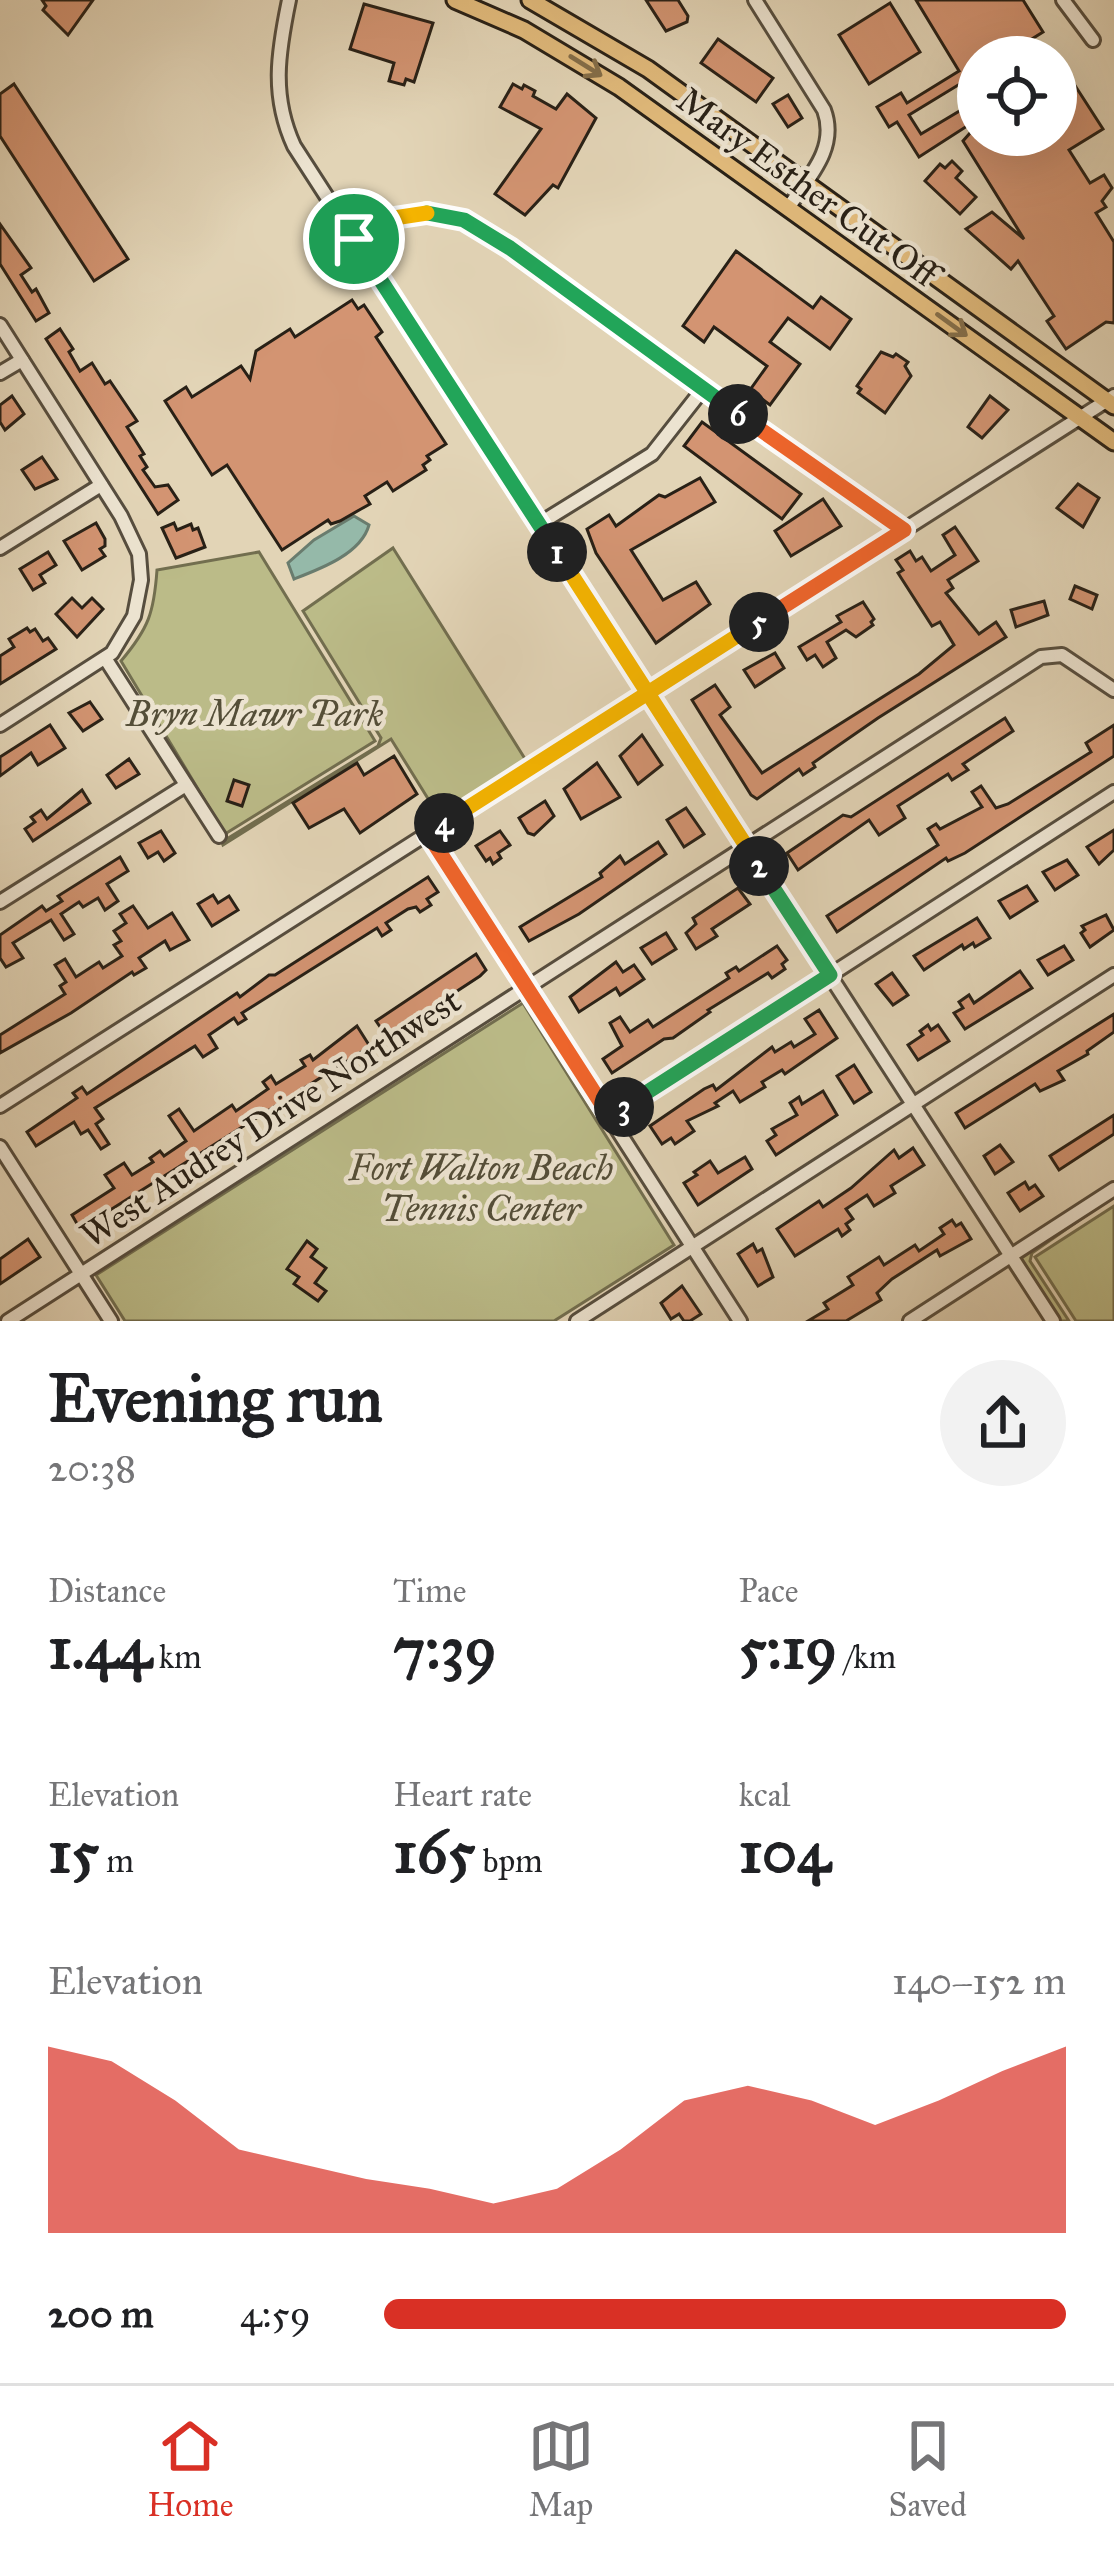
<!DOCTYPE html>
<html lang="en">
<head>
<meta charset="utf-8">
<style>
	body { margin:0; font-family:"IM FELL Great Primer",serif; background:#f2f2f2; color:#202124; height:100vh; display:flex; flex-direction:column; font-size:45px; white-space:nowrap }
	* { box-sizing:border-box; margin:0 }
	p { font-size:39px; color:#757577 }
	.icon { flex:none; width:66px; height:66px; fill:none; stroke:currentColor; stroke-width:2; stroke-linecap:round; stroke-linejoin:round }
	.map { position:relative; height:1321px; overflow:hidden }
	.sheet { display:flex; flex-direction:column; background:#fff; flex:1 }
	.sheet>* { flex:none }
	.fabs { position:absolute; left:957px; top:36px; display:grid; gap:24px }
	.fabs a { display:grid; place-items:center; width:120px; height:120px; border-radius:50%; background:#fff; box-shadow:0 12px 48px #0002; font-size:60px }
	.pin { position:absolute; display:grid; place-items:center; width:102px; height:102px; color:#fff; margin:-51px; border:6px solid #fff; border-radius:50%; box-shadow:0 3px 12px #0007 }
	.km { position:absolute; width:60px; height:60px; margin:-30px; border-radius:50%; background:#222; color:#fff; font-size:33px; line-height:60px; text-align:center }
	.round { display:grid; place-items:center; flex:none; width:126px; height:126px; border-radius:63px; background:#f2f2f2 }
	.head { display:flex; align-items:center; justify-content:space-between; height:204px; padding:0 48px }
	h1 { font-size:66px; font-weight:700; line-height:90px }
	.stats { display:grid; grid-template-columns:repeat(3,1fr); gap:18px; height:204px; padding:12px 48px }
	.stats div { display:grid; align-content:center }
	.stats b { font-size:60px; font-weight:700 }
	.stats small { font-size:33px; font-weight:400 }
	.stats p { font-size:33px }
	.chart { height:336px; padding:24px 48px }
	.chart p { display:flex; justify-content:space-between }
	.chart svg { width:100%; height:216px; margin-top:12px; fill:#d93025; opacity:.7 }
	ul { padding:0 48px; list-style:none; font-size:39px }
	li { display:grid; grid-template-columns:192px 144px 1fr; align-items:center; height:90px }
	li i { height:30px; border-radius:15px; background:#d93025 }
	.tab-bar { display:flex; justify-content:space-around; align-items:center; height:168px; border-top:3px solid #e0e0e0; background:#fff; font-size:33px; color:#757577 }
	.tab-bar a { display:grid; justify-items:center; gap:6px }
	.tab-bar .active { color:#d93025 }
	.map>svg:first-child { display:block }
	.green { fill:#bb8; stroke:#726e4f; stroke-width:3 }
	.water { fill:#95b9a9; stroke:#697c6e; stroke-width:3 }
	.building { fill:#d39472; stroke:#282016; stroke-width:3 }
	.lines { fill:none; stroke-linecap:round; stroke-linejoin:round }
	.minor-casing { stroke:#564d3e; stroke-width:18 }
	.major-casing { stroke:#282016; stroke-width:21 }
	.minor { stroke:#ece3d0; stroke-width:12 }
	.major { stroke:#e1ba7b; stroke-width:15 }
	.oneway { stroke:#846d48 }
	.split-1-casing { stroke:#fff; stroke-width:24 }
	.split-2-casing { stroke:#fff; stroke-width:24 }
	.split-3-casing { stroke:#fff; stroke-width:24 }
	.split-4-casing { stroke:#fff; stroke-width:24 }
	.split-5-casing { stroke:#fff; stroke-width:24 }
	.split-6-casing { stroke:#fff; stroke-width:24 }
	.split-7-casing { stroke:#fff; stroke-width:24 }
	.split-8-casing { stroke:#fff; stroke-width:24 }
	.split-1 { stroke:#22a559; stroke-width:15 }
	.split-2 { stroke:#f5b400; stroke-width:15 }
	.split-3 { stroke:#22a559; stroke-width:15 }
	.split-4 { stroke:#f0652b; stroke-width:15 }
	.split-5 { stroke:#f5b400; stroke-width:15 }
	.split-6 { stroke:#f0652b; stroke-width:15 }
	.split-7 { stroke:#22a559; stroke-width:15 }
	.split-8 { stroke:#f5b400; stroke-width:15 }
	.labels { text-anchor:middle; stroke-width:9; stroke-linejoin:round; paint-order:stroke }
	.street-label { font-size:36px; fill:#282016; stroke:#ece3d0 }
	.park-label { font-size:36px; font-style:italic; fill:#544e38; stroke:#ece3d0 }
</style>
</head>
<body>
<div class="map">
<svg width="1114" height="1321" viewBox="0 0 1114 1321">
	<rect width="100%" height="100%" fill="#e2d4b6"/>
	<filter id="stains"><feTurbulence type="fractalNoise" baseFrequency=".00167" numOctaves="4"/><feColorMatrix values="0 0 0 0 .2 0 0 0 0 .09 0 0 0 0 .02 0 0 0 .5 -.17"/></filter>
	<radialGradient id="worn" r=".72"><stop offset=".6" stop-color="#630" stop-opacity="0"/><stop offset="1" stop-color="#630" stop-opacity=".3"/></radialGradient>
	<g class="green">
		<polygon points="393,548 527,762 440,818 391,739 223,845 222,842 378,746 381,738 303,611"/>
		<path d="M259,552L375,741L225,834L121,661C149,628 154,612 157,570Z"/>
		<polygon points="523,1003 674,1245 554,1321 125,1321 96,1275"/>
		<polygon points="1114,1196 1032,1253 1030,1261 1069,1321 1061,1321 1020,1257"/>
		<polygon points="1114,1206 1114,1321 1076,1321 1035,1257"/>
	</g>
	<path class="water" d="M354,516L369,525C361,554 320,569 294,579L288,563L314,540Z"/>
	<g class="building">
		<polygon points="42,0 93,0 68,35 43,10 46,6"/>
		<polygon points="646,0 678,0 688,16 687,22 666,31"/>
		<polygon points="916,0 1023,0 1043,32 1003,57 978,57 978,73 909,115 921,134 978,100 978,119 919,157 897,122 889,127 877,107 901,93 907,103 959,71"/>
		<polygon points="890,3 920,52 869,84 839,35"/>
		<polygon points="364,4 433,23 414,82 406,79 404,85 389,81 394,63 350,49"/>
		<polygon points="718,39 773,78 756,102 701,63"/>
		<polygon points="1056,56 1103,129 1069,150 1090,183 1104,175 1112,188 1102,201 1106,207 1096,213 1114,242 1114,323 1106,322 1066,349 1047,321 1054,316 1018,261 1011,269 966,229 992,212 1024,239 963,141 978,124 978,135 1056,135"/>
		<polygon points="14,84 128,259 94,281 0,136 0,94"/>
		<polygon points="513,84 522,89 524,85 535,91 533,96 556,109 567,94 596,118 558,188 553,185 525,215 495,194 541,129 500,107"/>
		<polygon points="788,95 802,118 788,127 773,104"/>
		<polygon points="952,161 962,171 956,178 976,197 960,214 925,181 940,164 945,168"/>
		<polygon points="0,224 31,268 21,275 32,292 36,289 49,313 36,321 0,264"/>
		<polygon points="736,251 813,308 821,297 851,319 830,349 788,318 770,342 800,364 770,405 750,390 767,366 714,327 704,342 683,326"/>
		<polygon points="352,300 358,309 364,305 382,332 376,337 446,444 427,456 430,460 423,465 426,470 393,491 387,482 365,496 370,504 361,509 340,521 331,524 328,520 282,550 227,465 212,475 165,401 186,387 192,397 241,366 250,379 256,351 290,329 295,337"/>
		<polygon points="60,329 73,349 69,352 80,371 92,363 105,384 110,381 137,421 127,427 144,454 140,456 147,467 143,470 155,487 168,485 178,500 158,514 46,339"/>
		<polygon points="881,352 893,357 896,354 908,362 905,366 911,376 885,413 858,393 861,389 857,386"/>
		<polygon points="12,396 24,414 5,430 0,422 0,405"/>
		<polygon points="990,396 1008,410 982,438 968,427"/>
		<polygon points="702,422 801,494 782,519 684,446"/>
		<polygon points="42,457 57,479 35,489 22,470"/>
		<polygon points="700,478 715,502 631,550 663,600 696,582 710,604 656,643 596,553 587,529 609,515 616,526 659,495 665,497"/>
		<polygon points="1078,484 1099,498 1083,527 1057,508"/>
		<polygon points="823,499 841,526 791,556 775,531"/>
		<polygon points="96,523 105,539 105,546 100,549 105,556 82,570 64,541"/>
		<polygon points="174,523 177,530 191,524 193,530 198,528 205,547 176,558 162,528"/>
		<polygon points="955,527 978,561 948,580 953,588 946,593 979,634 996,622 1006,637 878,718 813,763 815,767 803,775 799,769 757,799 751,795 692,700 715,685 730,707 720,715 762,773 919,674 954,645 940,622 932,626 898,573 903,570 896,560 910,551 916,561 922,557 931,571 955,555 943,535"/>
		<polygon points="48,552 56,565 40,575 45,583 33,590 20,569"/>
		<polygon points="1075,586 1097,595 1092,609 1070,599"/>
		<polygon points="72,598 82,608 92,598 103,609 77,637 56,614"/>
		<polygon points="1044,601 1048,615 1016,627 1011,610"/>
		<polygon points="863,602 874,619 871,622 873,625 856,637 846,630 827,642 836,658 823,667 815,655 807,660 799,647 841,622 837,616"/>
		<polygon points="27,628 30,632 35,629 43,641 48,638 56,649 0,684 0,656 14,647 9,639"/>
		<polygon points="775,653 784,668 755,687 744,670"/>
		<polygon points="90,702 102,719 83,731 69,713"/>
		<polygon points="1005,718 1013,731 963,764 968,770 952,780 948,774 898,806 905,818 879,835 869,820 798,870 787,853 843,815 851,817"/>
		<polygon points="50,725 65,748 38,765 31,753 0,776 0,757"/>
		<polygon points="1114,725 1114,756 965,853 948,861 946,858 837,932 827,916 938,845 928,829 936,824 940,829 982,807 972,792 981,786 996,808 1008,804 1091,752 1086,743"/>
		<polygon points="642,735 662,765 638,784 620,756"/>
		<polygon points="394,756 417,794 360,833 344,809 309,828 293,803 357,763 364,775"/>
		<polygon points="129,759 139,774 116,788 107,775"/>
		<polygon points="597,763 620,797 581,819 564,789"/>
		<polygon points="234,780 249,785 242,806 227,801"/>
		<polygon points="82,790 90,803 33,841 25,829 35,822 31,817 41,810 47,819"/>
		<polygon points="545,801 554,816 534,835 528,833 519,818"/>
		<polygon points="686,808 704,834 684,847 667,820"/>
		<polygon points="1114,830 1114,850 1099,864 1087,847"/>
		<polygon points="161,831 175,853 164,861 158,852 148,858 139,843"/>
		<polygon points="500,831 510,845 498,853 501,858 493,864 490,858 486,861 476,846"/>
		<polygon points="658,842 666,854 579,914 529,941 520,927 602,877 600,873 620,856 625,864"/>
		<polygon points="120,857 128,871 107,884 118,901 105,910 98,898 83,907 79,902 61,914 74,934 64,940 51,920 13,943 23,958 6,967 0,958 0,935 42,906 46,911 62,901 58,896"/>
		<polygon points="1067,860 1078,875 1055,890 1043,872"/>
		<polygon points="428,877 438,892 427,899 431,905 420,912 416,907 408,909 386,923 391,930 382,936 377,928 242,1013 246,1019 238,1024 234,1018 209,1035 217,1048 203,1057 195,1046 95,1108 103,1119 96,1124 109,1144 101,1149 88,1130 81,1134 74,1122 36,1146 27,1132 77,1098 73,1093 82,1087 87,1094 237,993 240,997 269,975 275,975"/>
		<polygon points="1027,886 1037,901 1010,918 999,901"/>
		<polygon points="738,888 750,904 712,929 717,936 696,949 686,933 696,924 693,918"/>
		<polygon points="213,895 218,903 229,896 238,910 212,926 198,904"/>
		<polygon points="133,906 148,928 172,913 189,940 170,950 165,941 139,958 146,968 134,975 132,972 71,1013 0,1053 0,1035 65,994 60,986 66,982 55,965 65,959 76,977 99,962 103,968 122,956 114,945 121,941 114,931 126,923 120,914"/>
		<polygon points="1106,915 1114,930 1090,947 1081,933 1085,930 1082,926"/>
		<polygon points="977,918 990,938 975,947 973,943 964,949 962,945 924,970 914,956"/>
		<polygon points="666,933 676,949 652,964 641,948"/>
		<polygon points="777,946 787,960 782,964 785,969 772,978 768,973 708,1010 710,1012 673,1038 664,1039 612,1073 603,1059 622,1046 610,1023 620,1017 630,1032 648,1020 653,1027 729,978 726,973 736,967 739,971"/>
		<polygon points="1064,946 1073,960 1048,975 1038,960"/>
		<polygon points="476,954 486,970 480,976 387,1037 376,1021"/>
		<polygon points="616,962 623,972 634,965 644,979 620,995 616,988 579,1012 570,997"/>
		<polygon points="1020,971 1032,988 965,1029 954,1013 963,1008 959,1002 969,995 974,1003"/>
		<polygon points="892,973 908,995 893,1005 876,984"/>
		<polygon points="819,1010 837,1038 785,1074 782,1070 762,1082 765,1087 740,1102 733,1091 715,1103 718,1106 687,1121 694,1131 675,1144 671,1138 662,1144 650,1126 704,1089 713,1085 716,1090 772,1047 775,1052 791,1042 794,1047 815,1034 805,1019"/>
		<polygon points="1114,1014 1114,1032 1087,1051 1088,1054 1058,1071 1064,1080 1040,1091 1035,1084 965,1128 956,1113"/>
		<polygon points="928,1025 931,1030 938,1025 949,1041 918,1060 908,1045 923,1035 920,1031"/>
		<polygon points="357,1026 369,1045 363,1051 80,1229 72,1215 114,1188 105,1175 124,1163 132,1175 153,1162 150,1158 160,1151 164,1156 186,1141 169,1116 179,1109 194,1131 232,1105 236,1111 268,1089 263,1082 271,1076 276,1084 305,1066 301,1060 310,1055 313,1060"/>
		<polygon points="854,1065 871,1092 854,1103 837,1076"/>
		<polygon points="823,1091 837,1115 776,1155 767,1141 776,1135 772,1129 797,1115 790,1103 799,1097 802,1104"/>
		<polygon points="1114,1115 1114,1134 1059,1170 1050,1156"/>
		<polygon points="1000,1145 1013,1162 995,1174 984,1156"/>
		<polygon points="913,1148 924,1165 891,1186 895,1193 874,1206 867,1195 846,1209 853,1219 846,1224 850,1230 842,1236 838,1229 795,1256 777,1229 819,1201 823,1207 851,1188 894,1150 899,1158"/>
		<polygon points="745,1157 752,1169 698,1205 684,1183 697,1175 694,1172 710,1161 718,1173"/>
		<polygon points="1025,1182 1029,1189 1035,1185 1043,1196 1020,1211 1008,1193"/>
		<polygon points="952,1220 956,1226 961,1223 971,1239 940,1256 937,1250 892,1279 877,1293 881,1300 846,1321 808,1321 828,1309 824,1303 853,1285 848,1277 879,1257 884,1265 915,1245 919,1251 944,1234 940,1228"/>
		<polygon points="28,1239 40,1257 0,1284 0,1259"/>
		<polygon points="307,1241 317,1249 311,1257 326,1268 315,1283 326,1291 318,1301 294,1284 299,1277 287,1269"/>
		<polygon points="753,1244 757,1252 762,1249 773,1277 758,1286 738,1254"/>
		<polygon points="682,1286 701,1314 690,1321 684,1321 679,1314 671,1319 661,1303"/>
	</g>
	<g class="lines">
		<g class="minor-casing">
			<g id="minor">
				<path d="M289,0C278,53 271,96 294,146L1053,1321"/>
				<path d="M755,0L824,110C838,148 809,177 788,208"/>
				<polyline points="1063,0 1093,40"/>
				<path d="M354,239C404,211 432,204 484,231L904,530"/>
				<polyline points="0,325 121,516 139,554 141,580 134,616 112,653 0,725"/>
				<polyline points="0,373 22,360"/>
				<polyline points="539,524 652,454 703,389"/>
				<polyline points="0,548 101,485"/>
				<polyline points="105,658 219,836"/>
				<polyline points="428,834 740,1321"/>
				<polyline points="0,902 186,785"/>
				<polyline points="0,1106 1114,396"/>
				<polyline points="610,1117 1114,792"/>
				<polyline points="0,1147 111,1321"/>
				<polyline points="8,1321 1041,657 1062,655 1114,690"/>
				<polyline points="577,1321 1114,975"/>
				<polyline points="910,1321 1114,1189"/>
			</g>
		</g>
		<g class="major-casing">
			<g id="major">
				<polyline points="455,0 524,30 619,87 1114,442"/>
				<polyline points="530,0 648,69 1114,406"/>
			</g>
		</g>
		<use href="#minor" class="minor"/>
		<use href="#major" class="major"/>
	</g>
	<defs><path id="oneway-shaft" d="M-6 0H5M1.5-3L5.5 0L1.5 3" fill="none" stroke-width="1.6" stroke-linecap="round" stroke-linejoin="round" transform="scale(3)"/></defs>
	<g class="oneway">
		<use href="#oneway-shaft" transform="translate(586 66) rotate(32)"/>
		<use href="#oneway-shaft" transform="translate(952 325) rotate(36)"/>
	</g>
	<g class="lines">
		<g class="split-1-casing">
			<polyline id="split-1" points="354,239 557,552"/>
		</g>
		<g class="split-2-casing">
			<polyline id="split-2" points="557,552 759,866"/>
		</g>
		<g class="split-3-casing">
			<polyline id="split-3" points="624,1107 830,975 759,866"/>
		</g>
		<g class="split-4-casing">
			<polyline id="split-4" points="444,823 428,834 610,1117 624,1107"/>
		</g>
		<g class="split-5-casing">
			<polyline id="split-5" points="444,823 759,622"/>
		</g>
		<g class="split-6-casing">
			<polyline id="split-6" points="738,414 904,530 759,622"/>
		</g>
		<g class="split-7-casing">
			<polyline id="split-7" points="427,213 464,220 510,248 738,414"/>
		</g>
		<g class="split-8-casing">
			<polyline id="split-8" points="354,239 394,218 427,213"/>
		</g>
		<use href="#split-1" class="split-1"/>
		<use href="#split-2" class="split-2"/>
		<use href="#split-3" class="split-3"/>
		<use href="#split-4" class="split-4"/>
		<use href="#split-5" class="split-5"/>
		<use href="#split-6" class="split-6"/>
		<use href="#split-7" class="split-7"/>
		<use href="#split-8" class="split-8"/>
	</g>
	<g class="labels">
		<g class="street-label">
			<text transform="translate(808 186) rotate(36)" y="13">Mary Esther Cut Off</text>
			<text transform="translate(270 1117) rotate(-33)" y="13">West Audrey Drive Northwest</text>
		</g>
		<g class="park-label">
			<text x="255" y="726">Bryn Mawr Park</text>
			<text x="481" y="1180">Fort Walton Beach<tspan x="481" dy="41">Tennis Center</tspan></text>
		</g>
	</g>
	<rect width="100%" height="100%" filter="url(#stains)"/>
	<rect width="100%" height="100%" fill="url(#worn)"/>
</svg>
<div class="fabs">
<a><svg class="icon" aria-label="locate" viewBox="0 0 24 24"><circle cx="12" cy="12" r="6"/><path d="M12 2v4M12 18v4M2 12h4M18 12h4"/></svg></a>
</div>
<div class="pin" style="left:354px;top:239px;background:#1e9e55"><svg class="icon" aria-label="arrive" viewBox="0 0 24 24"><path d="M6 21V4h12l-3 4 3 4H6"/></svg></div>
<b class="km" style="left:557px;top:552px">1</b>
<b class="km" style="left:759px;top:866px">2</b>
<b class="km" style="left:624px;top:1107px">3</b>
<b class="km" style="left:444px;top:823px">4</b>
<b class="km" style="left:759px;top:622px">5</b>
<b class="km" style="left:738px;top:414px">6</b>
</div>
<section class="sheet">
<div class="head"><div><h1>Evening run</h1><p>20:38</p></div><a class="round"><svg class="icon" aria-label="share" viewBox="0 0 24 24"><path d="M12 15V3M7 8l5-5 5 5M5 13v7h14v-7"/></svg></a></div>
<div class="stats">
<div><p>Distance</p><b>1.44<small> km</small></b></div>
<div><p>Time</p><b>7:39</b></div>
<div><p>Pace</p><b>5:19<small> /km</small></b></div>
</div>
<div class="stats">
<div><p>Elevation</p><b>15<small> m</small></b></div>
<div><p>Heart rate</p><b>165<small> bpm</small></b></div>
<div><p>kcal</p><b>104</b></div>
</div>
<div class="chart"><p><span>Elevation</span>140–152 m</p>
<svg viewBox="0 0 160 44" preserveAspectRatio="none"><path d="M0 44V6L10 9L20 17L30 27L40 30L50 33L60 35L70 38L80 35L90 27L100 17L110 14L120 17L130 22L140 17L150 11L160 6V44z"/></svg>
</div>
<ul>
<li><b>200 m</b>4:59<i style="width:100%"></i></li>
</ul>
</section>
<nav class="tab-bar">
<a class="active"><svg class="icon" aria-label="home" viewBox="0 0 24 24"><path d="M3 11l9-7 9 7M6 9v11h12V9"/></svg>Home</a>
<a><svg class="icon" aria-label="map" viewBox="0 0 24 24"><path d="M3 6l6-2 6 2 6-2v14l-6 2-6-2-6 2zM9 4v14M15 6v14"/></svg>Map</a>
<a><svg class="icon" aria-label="saved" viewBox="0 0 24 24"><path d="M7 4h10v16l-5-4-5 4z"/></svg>Saved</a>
</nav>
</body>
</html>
